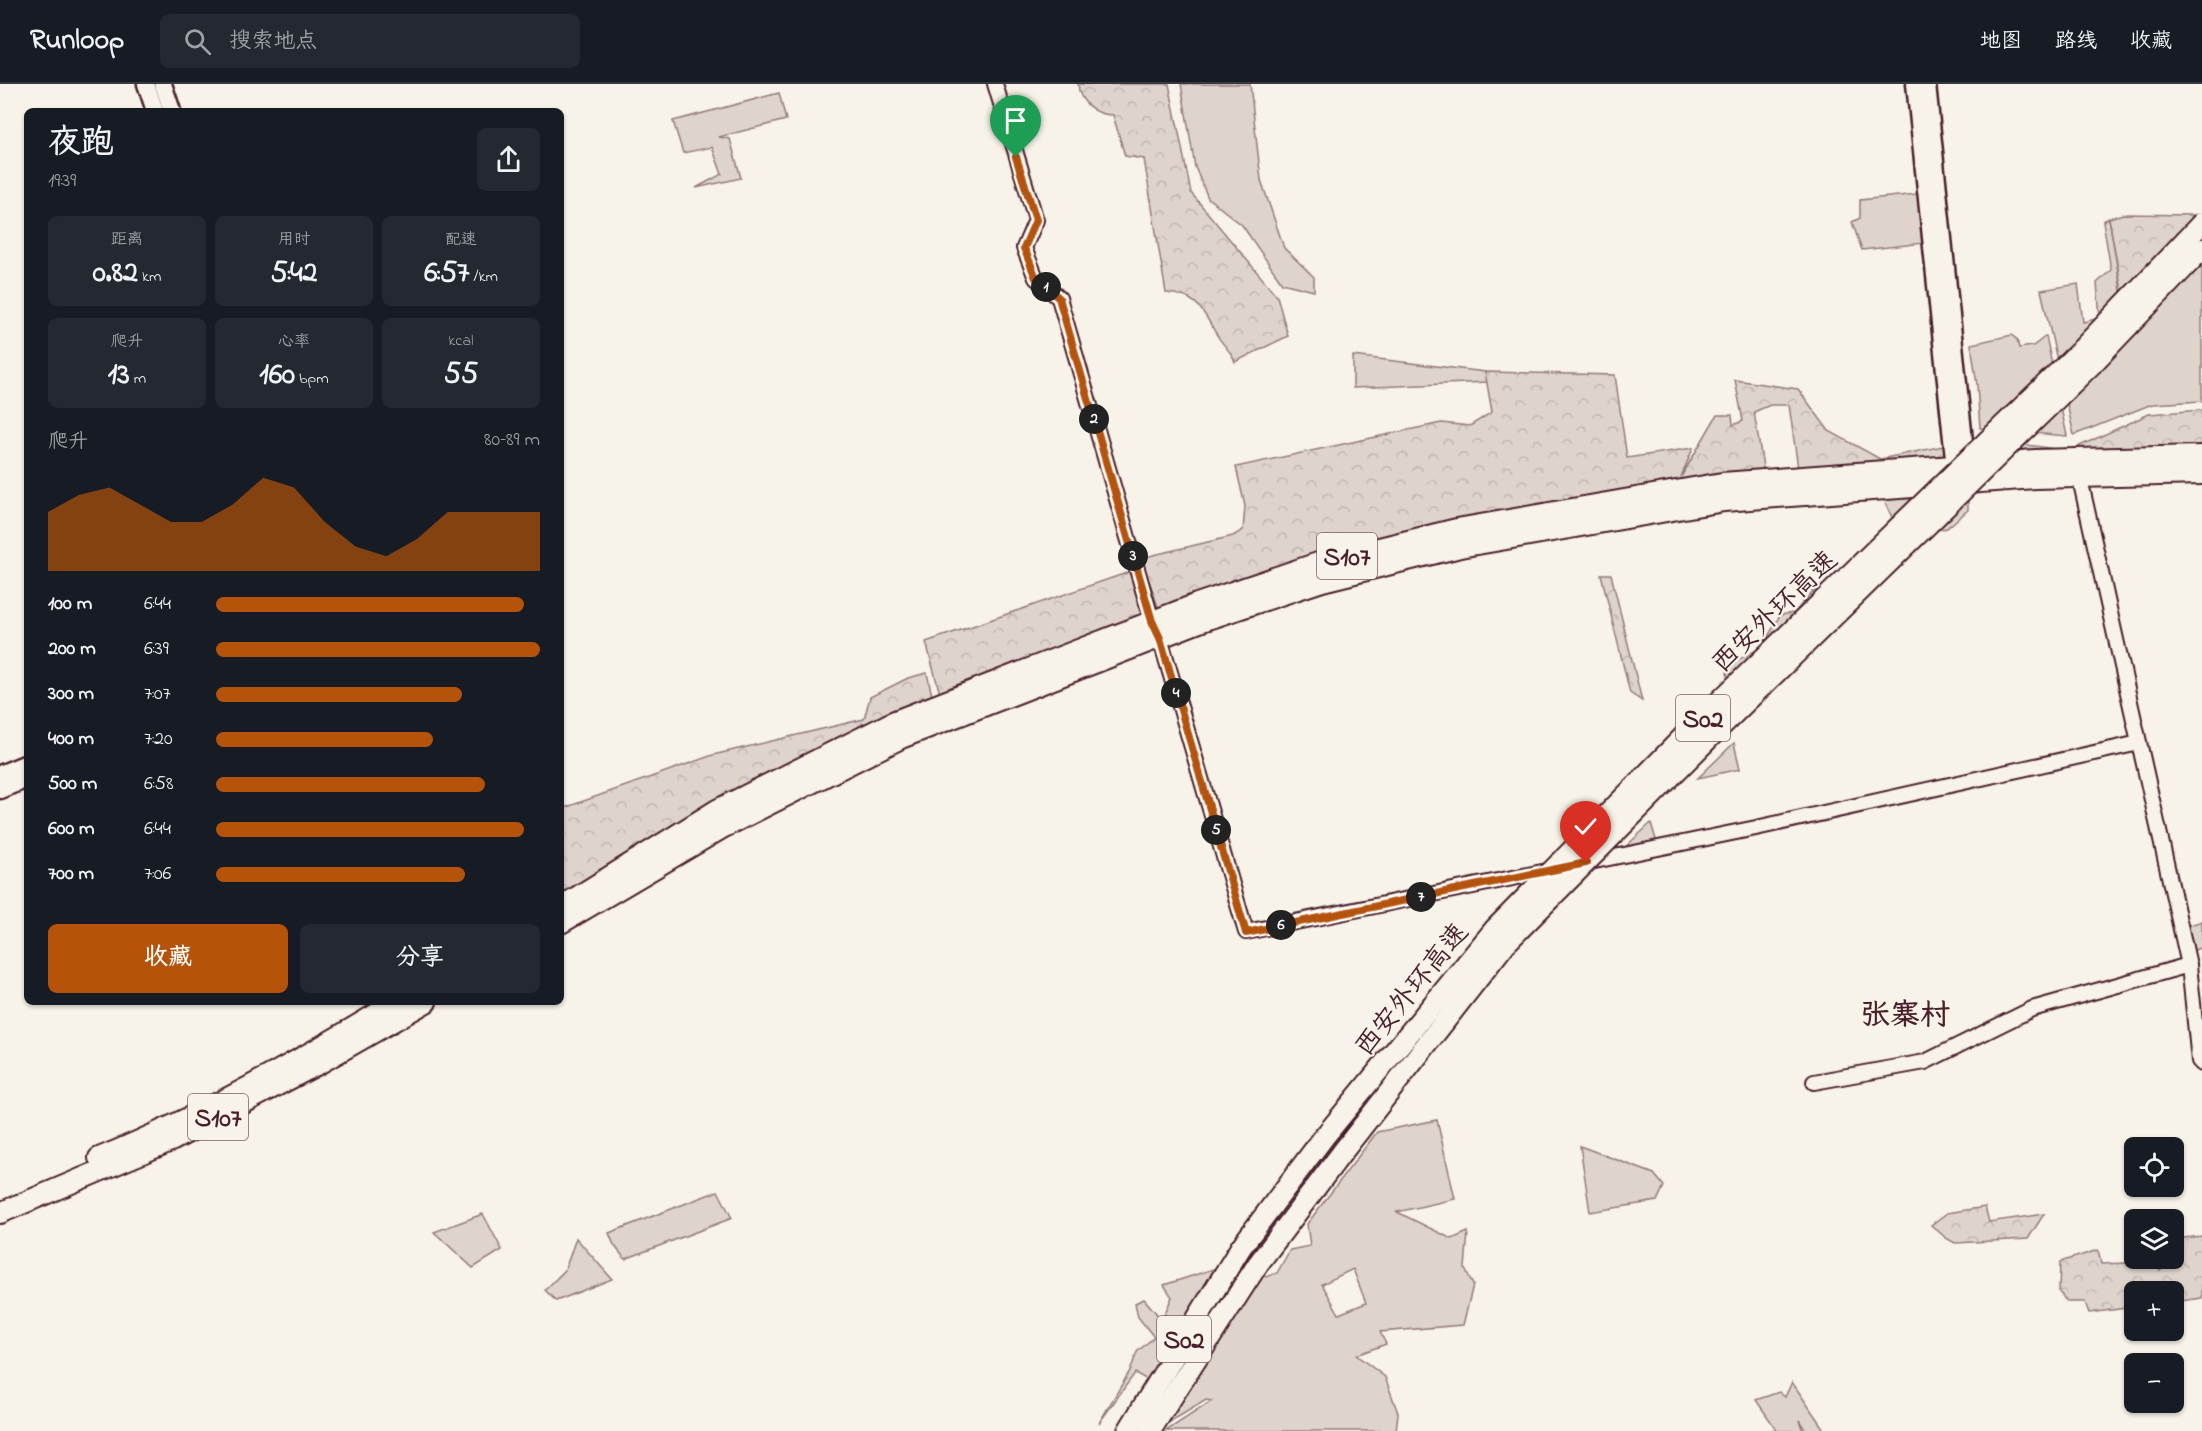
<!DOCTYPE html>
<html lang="zh">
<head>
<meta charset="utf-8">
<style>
	body { margin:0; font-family:"Indie Flower","LXGW WenKai TC",sans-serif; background:#242831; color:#f1f3f6; height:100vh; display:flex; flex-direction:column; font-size:22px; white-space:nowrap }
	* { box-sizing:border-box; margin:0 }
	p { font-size:20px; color:#9ea1a6 }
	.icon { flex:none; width:33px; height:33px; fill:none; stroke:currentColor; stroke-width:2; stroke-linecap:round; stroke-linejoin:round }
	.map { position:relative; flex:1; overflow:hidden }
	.panel { position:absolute; left:24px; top:24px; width:540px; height:897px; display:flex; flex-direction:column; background:#171b24; border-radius:9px; box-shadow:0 2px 4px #0004 }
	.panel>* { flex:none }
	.fabs { position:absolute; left:2124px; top:1053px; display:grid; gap:12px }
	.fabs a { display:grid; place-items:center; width:60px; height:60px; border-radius:9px; background:#171b24; box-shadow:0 2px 4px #0004; font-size:30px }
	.pin { position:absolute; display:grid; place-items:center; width:51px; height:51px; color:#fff; margin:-62px -26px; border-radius:50% 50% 50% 0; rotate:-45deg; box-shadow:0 0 6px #0007 }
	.pin .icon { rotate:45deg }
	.km { position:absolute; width:30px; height:30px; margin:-15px; border-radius:50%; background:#222; color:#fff; font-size:16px; line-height:30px; text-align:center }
	.round { display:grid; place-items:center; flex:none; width:63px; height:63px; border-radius:9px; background:#242831 }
	.headline { display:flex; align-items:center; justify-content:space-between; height:102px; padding:0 24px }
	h1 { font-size:33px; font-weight:700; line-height:45px }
	.metrics { display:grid; grid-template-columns:repeat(3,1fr); gap:9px; height:102px; padding:6px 24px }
	.metrics div { display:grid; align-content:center; border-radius:9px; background:#242831; text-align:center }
	.metrics b { font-size:30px; font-weight:700 }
	.metrics small { font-size:16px; font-weight:400 }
	.metrics p { font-size:16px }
	.chart { height:168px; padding:12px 24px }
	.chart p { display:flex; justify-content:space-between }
	.chart svg { width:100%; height:108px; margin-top:6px; fill:#b45309; opacity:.7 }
	.primary-button { display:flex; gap:12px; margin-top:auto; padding:12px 24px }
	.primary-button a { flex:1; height:69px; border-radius:9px; background:#b45309; color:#fff; font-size:24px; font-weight:700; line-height:69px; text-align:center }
	.primary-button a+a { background:#242831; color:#f1f3f6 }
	ul { padding:0 24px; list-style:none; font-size:20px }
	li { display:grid; grid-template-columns:96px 72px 1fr; align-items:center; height:45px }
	li i { height:15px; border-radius:8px; background:#b45309 }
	header { display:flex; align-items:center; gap:36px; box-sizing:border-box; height:84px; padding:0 30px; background:#171b24; border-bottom:2px solid #363941 }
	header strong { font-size:28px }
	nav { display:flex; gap:33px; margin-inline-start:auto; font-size:21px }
	.search { width:420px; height:54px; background:#242831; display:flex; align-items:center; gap:15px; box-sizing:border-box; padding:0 21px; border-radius:9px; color:#9ea1a6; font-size:22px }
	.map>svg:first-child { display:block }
	.green { fill:#ded4cc; stroke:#947a7c; stroke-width:1.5; fill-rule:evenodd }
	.forest { fill:url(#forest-crowns); stroke:#947a7c; stroke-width:1.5 }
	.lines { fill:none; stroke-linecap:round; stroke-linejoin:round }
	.minor-casing { stroke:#4a1f2b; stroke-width:18 }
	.major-casing { stroke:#4a1f2b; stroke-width:21 }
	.highway-casing { stroke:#4a1f2b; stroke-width:24 }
	.minor { stroke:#f7f3e8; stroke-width:14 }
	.major { stroke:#f7f3e8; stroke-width:16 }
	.highway { stroke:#f7f3e8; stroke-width:20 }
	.highway-bridge-casing { stroke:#4a1f2b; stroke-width:24; stroke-linecap:butt }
	.highway-bridge { stroke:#f7f3e8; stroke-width:20 }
	.route-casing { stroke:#fff; stroke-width:12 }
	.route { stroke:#b45309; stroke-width:8 }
	.labels { text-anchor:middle; stroke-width:4.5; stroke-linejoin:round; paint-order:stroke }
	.shield { fill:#f7f3e8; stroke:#7e5f64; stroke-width:1.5 }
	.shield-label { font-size:26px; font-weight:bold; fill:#4a1f2b }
	.street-label { font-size:27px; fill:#4a1f2b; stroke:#f7f3e8 }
	.quarter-label { font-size:30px; font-weight:bold; fill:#4a1f2b; stroke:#f7f3e8 }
</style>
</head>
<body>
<header>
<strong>Runloop</strong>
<div class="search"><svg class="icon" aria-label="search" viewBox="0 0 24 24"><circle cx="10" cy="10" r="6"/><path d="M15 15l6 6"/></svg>搜索地点</div>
<nav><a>地图</a><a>路线</a><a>收藏</a></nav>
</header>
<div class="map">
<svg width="2202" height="1347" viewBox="0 0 2202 1347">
	<defs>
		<pattern id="forest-crowns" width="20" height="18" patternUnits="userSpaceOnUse" patternTransform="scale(1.5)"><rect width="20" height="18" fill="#ded4cc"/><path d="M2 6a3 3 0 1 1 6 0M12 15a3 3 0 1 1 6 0" fill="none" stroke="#c0b6af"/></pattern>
	</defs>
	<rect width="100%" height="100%" fill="#f7f3e8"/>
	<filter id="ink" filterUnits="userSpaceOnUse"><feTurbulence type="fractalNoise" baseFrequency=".0167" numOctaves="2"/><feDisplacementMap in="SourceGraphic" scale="12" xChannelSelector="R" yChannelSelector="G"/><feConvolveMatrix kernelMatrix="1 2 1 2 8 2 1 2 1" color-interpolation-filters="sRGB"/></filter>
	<g filter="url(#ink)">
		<g class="green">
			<polygon points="1181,0 1250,0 1261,96 1284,164 1314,193 1314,207 1282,199 1242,141 1208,114 1195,83"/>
			<polygon points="779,9 786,36 719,53 730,55 741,94 696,104 722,90 712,63 683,69 673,37"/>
			<polygon points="1927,109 1929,189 1925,186 1924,159 1862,166 1852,138 1860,134 1860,116"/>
			<polygon points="2202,130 2202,317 2152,320 2074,351 2041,206 2078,200 2083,238 2100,234 2097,199 2111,186 2103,137 2109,134 2122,212 2192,141 2191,131"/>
			<polygon points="2012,251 2017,256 2019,264 2033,262 2046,252 2067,352 1980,344 1977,301 1971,260"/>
			<polygon points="1353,272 1485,288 1488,298 1353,304"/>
			<polygon points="1968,411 1968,426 1947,444 1901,453 1884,416"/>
			<path d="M1821,504L1823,507L1730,600L1727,589L1731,577C1760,571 1767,556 1780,531L1794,529L1813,507Z"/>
			<polygon points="1734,659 1740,685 1698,694"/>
			<polygon points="1651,739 1657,759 1622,766"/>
			<polygon points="2202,837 2202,863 2190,868 2184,843"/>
			<path d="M1437,1036L1455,1115L1397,1128L1452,1155L1468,1148L1465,1184L1473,1201L1463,1241L1380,1248L1386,1260L1356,1271L1385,1293L1398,1329L1396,1347H1166L1212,1317L1206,1316L1155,1347L1173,1310L1135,1289L1099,1339L1130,1287L1137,1268L1154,1253L1138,1233L1135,1219L1144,1215L1162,1236L1172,1213L1164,1201L1241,1176L1266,1193L1277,1189L1290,1166L1310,1162L1307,1140L1377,1048ZM1353,1185L1366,1219L1339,1230L1322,1200Z"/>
			<polygon points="1580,1062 1654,1090 1664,1102 1657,1117 1590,1128"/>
			<polygon points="718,1107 732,1134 625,1175 614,1161 609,1149"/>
			<polygon points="483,1130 502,1166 473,1184 434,1148"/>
			<polygon points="576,1154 612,1195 556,1217 545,1206 565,1186"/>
			<polygon points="1792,1298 1825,1347 1806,1347 1799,1336 1803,1347 1771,1347 1776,1345 1756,1316 1779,1308 1785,1313"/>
		</g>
		<g class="forest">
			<path d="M1078,0H1169L1191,109L1277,212L1288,252L1235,278C1231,266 1223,262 1217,251C1202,227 1199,211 1166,209L1144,75L1125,72L1113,31C1096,31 1079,19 1078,0Z"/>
			<polygon points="2123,130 2191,131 2193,141 2123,213 2109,134"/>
			<polygon points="1485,288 1615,291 1627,374 1693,364 1681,393 1717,331 1732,331 1733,341 1743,337 1735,296 1798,305 1829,347 1880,375 1963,358 1939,381 1799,391 1789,321 1770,321 1754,328 1765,395 1161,531 1141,474 1233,452 1243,446 1245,422 1236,383 1441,339 1470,342 1492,328"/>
			<polygon points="2202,326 2202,374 2005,377 1980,354 2069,367 2149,330"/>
			<polygon points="1138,485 1152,536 942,617 926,558"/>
			<polygon points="1601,490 1611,490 1642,617 1630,609"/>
			<polygon points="927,589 934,621 561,816 561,725 713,671 864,635 870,613 908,594"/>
			<polygon points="1985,1123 1989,1138 2044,1130 2028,1155 1955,1159 1946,1154 1931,1141 1947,1129"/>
			<polygon points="2202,1152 2202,1214 2174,1218 2174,1208 2134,1208 2134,1223 2089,1229 2085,1218 2067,1218 2059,1208 2060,1178 2098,1166 2101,1180 2154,1178 2160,1187 2167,1181 2164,1175 2174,1174 2174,1155"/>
		</g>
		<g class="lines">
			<g class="minor-casing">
				<g id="minor">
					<polyline points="995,0 1036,136 1024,164 1036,194 1059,214 1152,537 1160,554 1246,848 1552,786"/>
					<polyline points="2078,386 2189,881 2199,977 2202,980"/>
					<polyline points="1585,779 1756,744 2139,659"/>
					<polyline points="1814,998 1925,978 2032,925 2189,881"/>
				</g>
			</g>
			<g class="major-casing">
				<g id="major">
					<polyline points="146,0 155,27"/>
					<polyline points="163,0 172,27"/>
					<polyline points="1915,0 1956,393"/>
					<polyline points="1927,0 1967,386"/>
					<polyline points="0,690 27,679"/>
					<polyline points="0,706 27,695"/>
				</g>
			</g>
			<g class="highway-casing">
				<g id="highway">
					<polyline points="561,823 717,726 895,637 1197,520 1318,479 1457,445 1722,399 2035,376 2202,372"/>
					<polyline points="561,839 724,743 901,654 1202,537 1322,497 1460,463 1724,417 2035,394 2202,390"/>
					<path d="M99,1074C202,1032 301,976 396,918"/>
					<polyline points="0,1129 173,1056 318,980 426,918"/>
					<polyline points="1128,1347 1241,1163"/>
					<polyline points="1150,1347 1258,1180"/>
				</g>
			</g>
			<use href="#minor" class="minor"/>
			<use href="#major" class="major"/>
			<use href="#highway" class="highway"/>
			<g class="highway-bridge-casing">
				<g id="highway-bridge">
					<polyline points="1241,1163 1324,1053 1494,846 1696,640 2080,267 2202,139"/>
					<polyline points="1258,1180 1344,1066 1505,860 1711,652 2092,280 2202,165"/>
				</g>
			</g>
			<use href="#highway-bridge" class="highway-bridge"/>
		</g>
	</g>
	<g class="lines" filter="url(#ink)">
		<g class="route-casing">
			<polyline id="route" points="1016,73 1036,136 1024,164 1036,194 1059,214 1152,537 1160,554 1246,849 1586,779"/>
		</g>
		<use href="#route" class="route"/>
	</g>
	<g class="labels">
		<g class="shield">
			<rect x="1317" y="449" width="60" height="46" rx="4.5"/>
			<rect x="1676" y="611" width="54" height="46" rx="4.5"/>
			<rect x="188" y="1010" width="60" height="46" rx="4.5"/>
			<rect x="1157" y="1232" width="54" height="46" rx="4.5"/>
		</g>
		<g class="shield-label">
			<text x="1347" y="481">S107</text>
			<text x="1703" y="643">S02</text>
			<text x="218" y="1042">S107</text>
			<text x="1184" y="1264">S02</text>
		</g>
		<g class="street-label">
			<text transform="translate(1774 527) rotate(-44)" y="9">西安外环高速</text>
			<text transform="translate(1411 905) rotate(-51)" y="9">西安外环高速</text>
		</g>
		<g class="quarter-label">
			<text x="1905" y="940">张寨村</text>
		</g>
	</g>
</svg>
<div class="fabs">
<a><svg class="icon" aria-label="locate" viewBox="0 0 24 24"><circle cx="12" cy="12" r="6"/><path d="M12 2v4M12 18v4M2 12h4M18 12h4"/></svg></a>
<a><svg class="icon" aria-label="layers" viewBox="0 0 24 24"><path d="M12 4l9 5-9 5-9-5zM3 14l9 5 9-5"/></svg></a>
<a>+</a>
<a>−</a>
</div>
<div class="pin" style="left:1016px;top:73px;background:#1e9e55"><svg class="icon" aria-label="arrive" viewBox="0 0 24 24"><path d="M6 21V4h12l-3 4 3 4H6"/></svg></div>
<div class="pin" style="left:1586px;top:779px;background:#d93025"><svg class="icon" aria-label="check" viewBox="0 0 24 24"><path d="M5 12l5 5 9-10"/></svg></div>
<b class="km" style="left:1046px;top:203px">1</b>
<b class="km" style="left:1094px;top:335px">2</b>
<b class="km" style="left:1133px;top:472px">3</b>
<b class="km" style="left:1176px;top:609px">4</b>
<b class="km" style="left:1216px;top:746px">5</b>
<b class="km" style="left:1281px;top:841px">6</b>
<b class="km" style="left:1421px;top:813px">7</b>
<section class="panel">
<div class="headline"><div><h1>夜跑</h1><p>19:39</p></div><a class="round"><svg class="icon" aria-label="share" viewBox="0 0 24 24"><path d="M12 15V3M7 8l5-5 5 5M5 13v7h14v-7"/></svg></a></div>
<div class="metrics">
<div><p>距离</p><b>0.82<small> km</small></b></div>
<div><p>用时</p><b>5:42</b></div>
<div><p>配速</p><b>6:57<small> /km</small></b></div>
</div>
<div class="metrics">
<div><p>爬升</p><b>13<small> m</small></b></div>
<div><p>心率</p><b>160<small> bpm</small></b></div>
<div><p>kcal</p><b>55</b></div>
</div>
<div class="chart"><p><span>爬升</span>80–89 m</p>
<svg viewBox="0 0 160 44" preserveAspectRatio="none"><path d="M0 44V20L10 13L20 10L30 17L40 24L50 24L60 17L70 6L80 10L90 24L100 34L110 38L120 31L130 20L140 20L150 20L160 20V44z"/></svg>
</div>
<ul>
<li><b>100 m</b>6:44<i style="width:95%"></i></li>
<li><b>200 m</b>6:39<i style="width:100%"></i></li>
<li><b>300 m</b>7:07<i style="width:76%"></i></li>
<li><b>400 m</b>7:20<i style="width:67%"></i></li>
<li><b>500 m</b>6:58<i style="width:83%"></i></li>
<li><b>600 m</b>6:44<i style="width:95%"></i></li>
<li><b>700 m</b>7:06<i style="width:77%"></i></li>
</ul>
<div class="primary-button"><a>收藏</a><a>分享</a></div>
</section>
</div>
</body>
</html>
